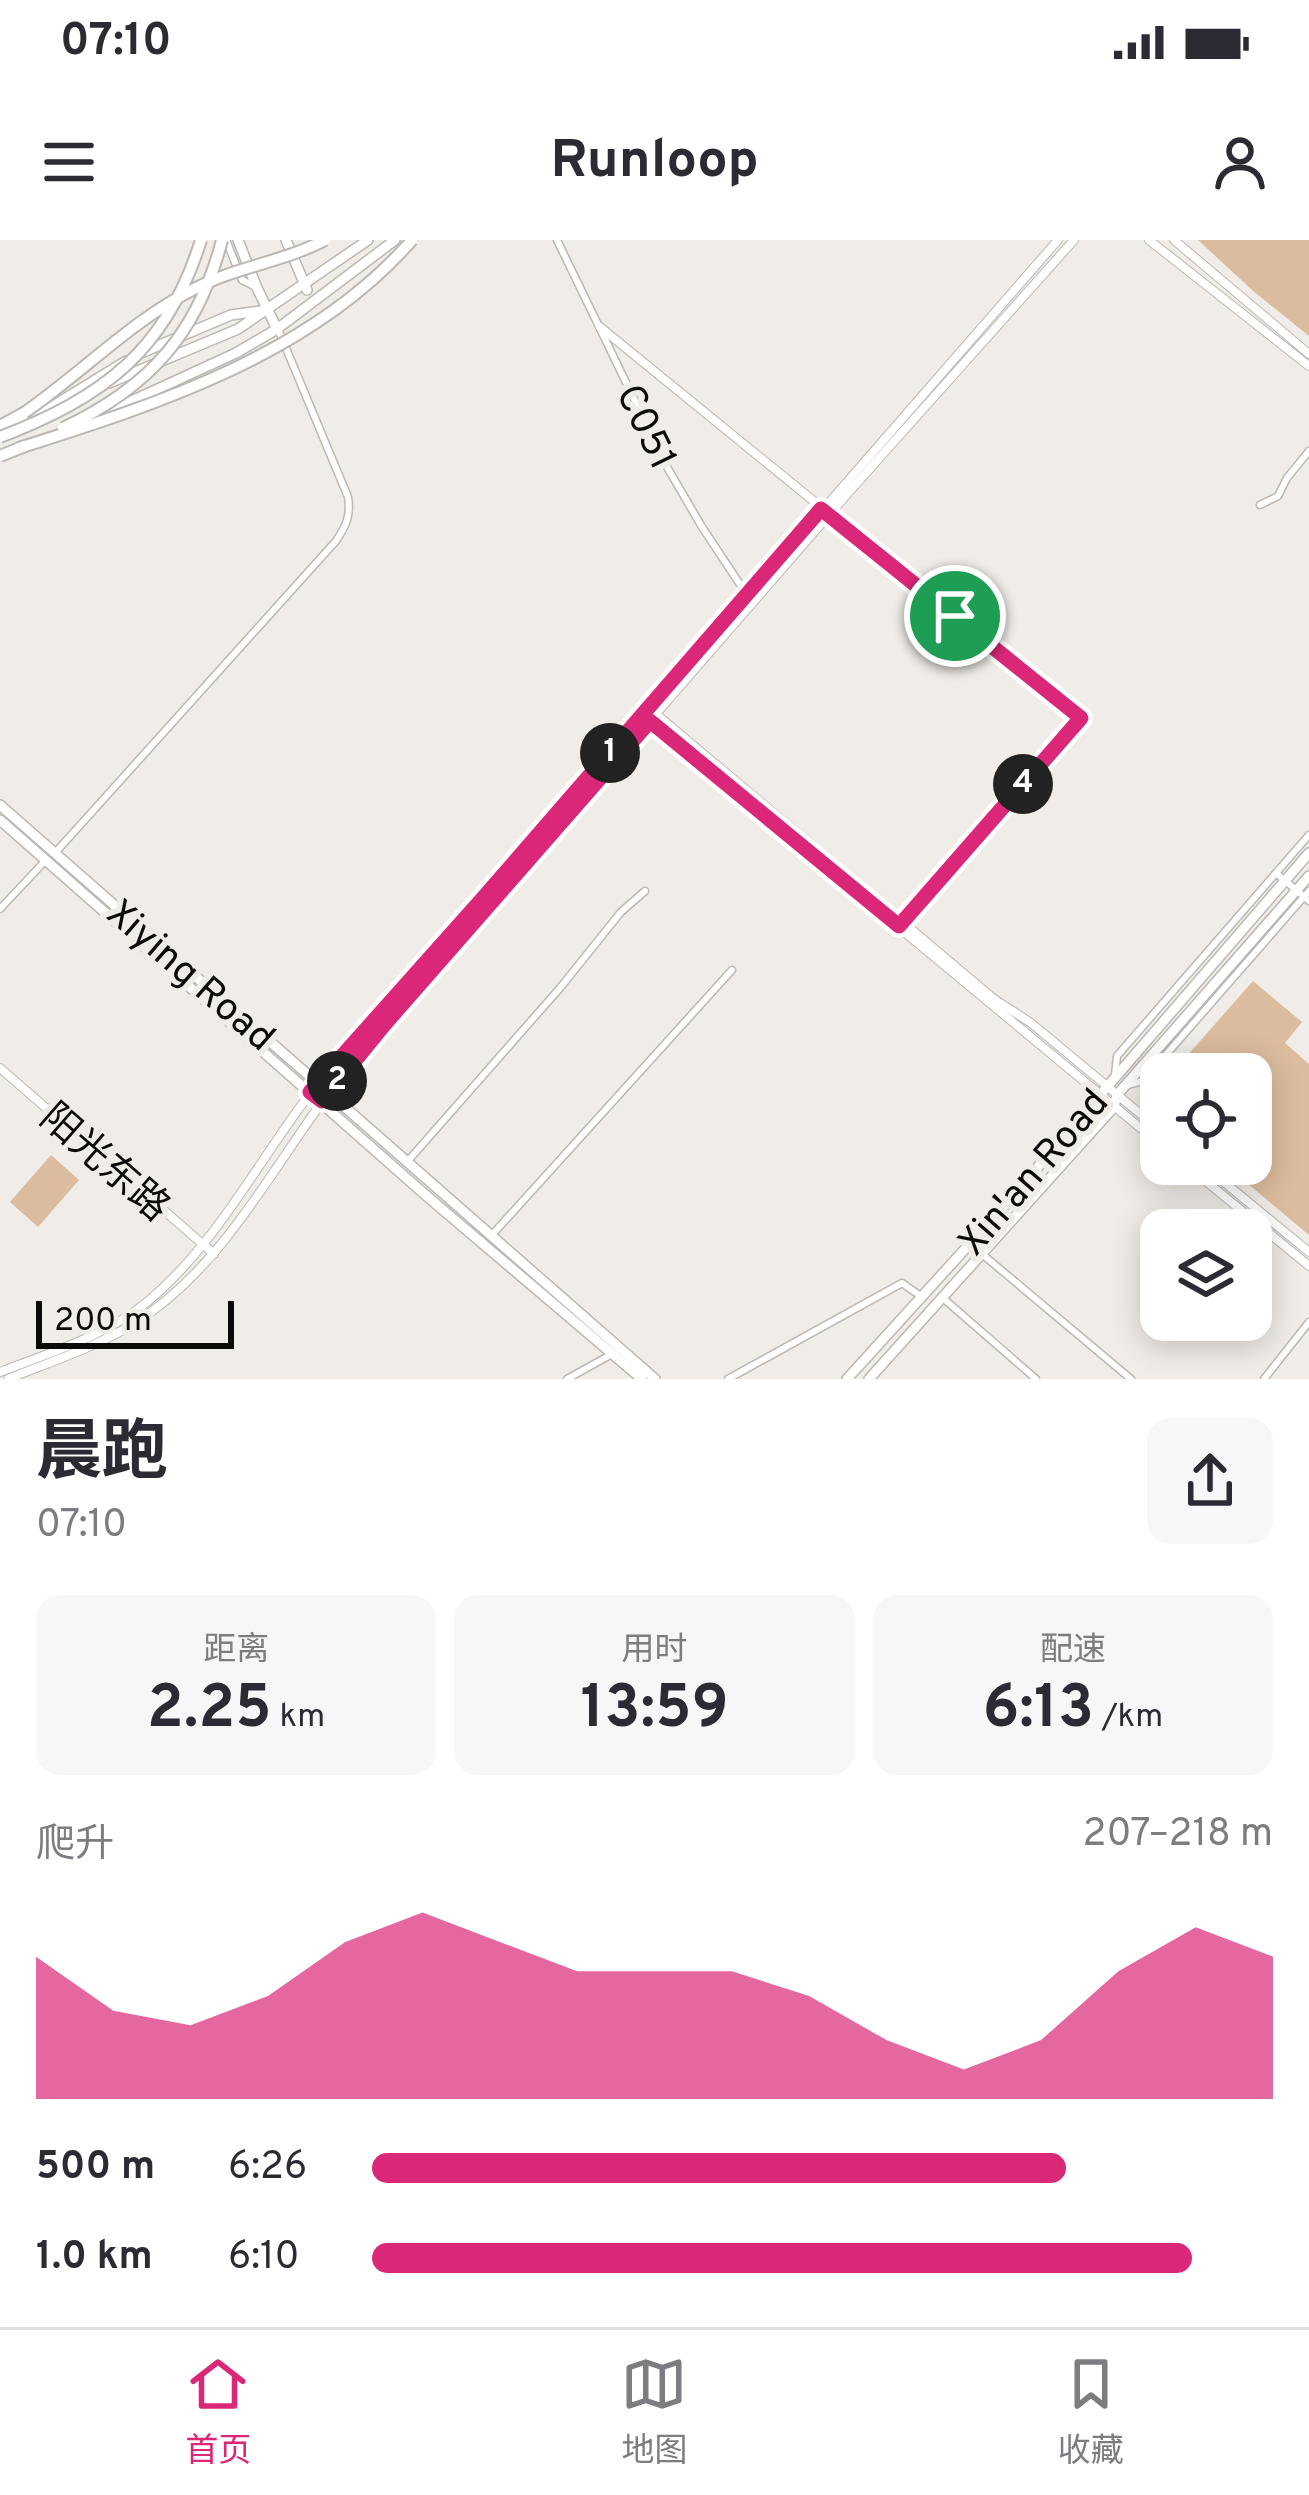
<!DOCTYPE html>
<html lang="zh">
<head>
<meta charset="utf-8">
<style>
	body { margin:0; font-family:Overpass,"Noto Sans SC",sans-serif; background:#f7f7f7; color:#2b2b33; height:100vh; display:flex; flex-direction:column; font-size:45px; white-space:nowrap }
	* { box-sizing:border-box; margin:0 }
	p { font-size:39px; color:#7c7c81 }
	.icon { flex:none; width:66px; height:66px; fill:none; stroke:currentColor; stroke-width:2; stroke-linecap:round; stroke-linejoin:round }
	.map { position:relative; height:1139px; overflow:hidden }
	.sheet { display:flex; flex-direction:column; background:#fff; flex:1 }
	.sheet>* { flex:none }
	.tools { position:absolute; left:1140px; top:813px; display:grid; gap:24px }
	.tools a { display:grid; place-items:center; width:132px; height:132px; border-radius:24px; background:#fff; box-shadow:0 6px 30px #0003; font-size:60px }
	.scale { position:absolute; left:36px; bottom:30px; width:198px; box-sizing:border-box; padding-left:12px; border:6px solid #0c0b0a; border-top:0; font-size:33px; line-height:42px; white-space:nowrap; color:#0c0b0a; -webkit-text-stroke:9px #f0ece8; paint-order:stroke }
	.pin { position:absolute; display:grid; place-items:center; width:102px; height:102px; color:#fff; margin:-51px; border:6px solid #fff; border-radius:50%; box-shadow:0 3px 12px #0007 }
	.km { position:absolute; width:60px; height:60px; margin:-30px; border-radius:50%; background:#222; color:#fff; font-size:33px; line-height:60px; text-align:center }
	.round { display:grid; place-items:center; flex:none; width:126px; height:126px; border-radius:24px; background:#f7f7f7 }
	.summary { display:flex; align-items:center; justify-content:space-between; height:204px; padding:0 36px }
	h1 { font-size:66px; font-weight:700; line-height:90px }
	.stats { display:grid; grid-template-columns:repeat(3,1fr); gap:18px; height:204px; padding:12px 36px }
	.stats div { display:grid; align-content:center; border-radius:24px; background:#f7f7f7; text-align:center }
	.stats b { font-size:60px; font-weight:700 }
	.stats small { font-size:33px; font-weight:400 }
	.stats p { font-size:33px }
	.chart { height:336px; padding:24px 36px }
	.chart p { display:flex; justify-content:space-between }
	.chart svg { width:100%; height:216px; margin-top:12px; fill:#db2777; opacity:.7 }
	ul { padding:0 36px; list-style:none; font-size:39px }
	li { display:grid; grid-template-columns:192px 144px 1fr; align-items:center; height:90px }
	li i { height:30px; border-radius:15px; background:#db2777 }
	.status { display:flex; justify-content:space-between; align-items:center; height:84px; padding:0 60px; background:#fff; direction:ltr }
	.status svg { height:33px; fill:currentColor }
	header { display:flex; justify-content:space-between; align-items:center; height:156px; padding:0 36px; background:#fff; font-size:54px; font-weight:700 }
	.tab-bar { display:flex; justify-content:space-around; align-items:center; height:168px; border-top:3px solid #e1e1e2; background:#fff; font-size:33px; color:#7c7c81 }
	.tab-bar a { display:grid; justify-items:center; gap:6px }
	.tab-bar .on { color:#db2777 }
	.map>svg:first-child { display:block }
	.green { fill:#dcbc9e }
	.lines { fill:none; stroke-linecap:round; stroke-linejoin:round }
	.minor-casing { stroke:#bbb7b3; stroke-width:9 }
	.tertiary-casing { stroke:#bbb7b3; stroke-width:10 }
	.secondary-casing { stroke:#bbb7b3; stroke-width:10 }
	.primary-casing { stroke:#bbb7b3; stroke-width:12 }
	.trunk-casing { stroke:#bbb7b3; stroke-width:14 }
	.minor { stroke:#fff; stroke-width:6 }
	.tertiary { stroke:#fff; stroke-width:8 }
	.secondary { stroke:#fff; stroke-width:8 }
	.primary { stroke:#fff; stroke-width:9 }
	.trunk { stroke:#fff; stroke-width:10 }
	.trunk-bridge-casing { stroke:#bbb7b3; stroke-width:14; stroke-linecap:butt }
	.trunk-bridge { stroke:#fff; stroke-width:10 }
	.route-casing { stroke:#fff; stroke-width:24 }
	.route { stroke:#db2777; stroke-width:15 }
	.labels { text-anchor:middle; stroke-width:12; stroke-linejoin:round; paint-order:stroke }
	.street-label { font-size:39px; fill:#0c0b0a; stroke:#f0ece8 }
</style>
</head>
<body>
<div class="status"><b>07:10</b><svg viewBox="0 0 49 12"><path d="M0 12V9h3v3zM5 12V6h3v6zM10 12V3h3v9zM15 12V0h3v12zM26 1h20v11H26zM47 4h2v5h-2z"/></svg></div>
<header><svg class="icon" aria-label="menu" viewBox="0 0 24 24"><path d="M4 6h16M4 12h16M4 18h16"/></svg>Runloop<svg class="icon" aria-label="person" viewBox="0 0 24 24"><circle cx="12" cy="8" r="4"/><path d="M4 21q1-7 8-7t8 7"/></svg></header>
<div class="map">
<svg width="1309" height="1139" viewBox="0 0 1309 1139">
	<rect width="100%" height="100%" fill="#f0ece8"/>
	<g class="green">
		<polygon points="1198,0 1309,0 1309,96 1252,50"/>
		<polygon points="1253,741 1302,782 1285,803 1309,824 1309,995 1224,924 1251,924 1251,834 1171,834"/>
		<polygon points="51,915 79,940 38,987 10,962"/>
	</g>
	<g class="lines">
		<g class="minor-casing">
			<g id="minor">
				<polyline points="226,0 242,40 254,46"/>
				<polyline points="557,0 667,227 702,287 747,355"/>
				<polyline points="1260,265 1278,256 1287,238 1309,211"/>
				<path d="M55,613L336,301C346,286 351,276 348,257L278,89"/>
				<polyline points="1276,633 1309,661"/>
				<polyline points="0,669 46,620"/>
				<polyline points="901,683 1080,478"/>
				<polyline points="1115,835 1117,816 1309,595"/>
				<polyline points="1128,845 1143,841 1309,651"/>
				<polyline points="407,922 560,748 621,672 645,651"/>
				<polyline points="491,996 732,730"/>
				<polyline points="982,1014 1131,1139"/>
				<polyline points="944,1059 1036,1139"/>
				<polyline points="567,1139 612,1114"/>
				<polyline points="728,1139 902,1043 922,1057"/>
				<polyline points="1264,1139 1309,1082"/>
			</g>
		</g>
		<g class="tertiary-casing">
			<g id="tertiary">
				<polyline points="600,87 1080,478"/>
				<polyline points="656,474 994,759 1031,783 1161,891"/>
				<polyline points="650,481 1161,905"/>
				<polyline points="0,828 214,1014"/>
				<polyline points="1185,924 1309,1026"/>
				<polyline points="1202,924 1309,1012"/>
			</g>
		</g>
		<g class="secondary-casing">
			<g id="secondary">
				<polyline points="1149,0 1309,126"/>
				<polyline points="1174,0 1309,114"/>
				<path d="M0,1132C49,1113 106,1096 147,1062C227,996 269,896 338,820C581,549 819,274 1058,0"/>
				<path d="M8,1139C50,1122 96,1107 135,1083C230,1023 278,914 347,829L848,253L1074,0"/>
			</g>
		</g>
		<g class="primary-casing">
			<g id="primary">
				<polyline points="238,0 257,48 277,89"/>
				<polyline points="286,0 307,50"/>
				<polyline points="141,113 231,75 260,71"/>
				<polyline points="109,143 238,89 368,0"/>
				<polyline points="48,169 126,121"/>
				<polyline points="88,181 236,113 277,89 395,0"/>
				<polyline points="5,188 50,169"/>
				<polyline points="0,565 655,1139"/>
				<polyline points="0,580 429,958 642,1139"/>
				<polyline points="847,1139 1005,965 1309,613"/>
				<polyline points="869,1139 1095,888 1114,867 1117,855 1309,636"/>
			</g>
		</g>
		<g class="trunk-casing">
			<polyline id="trunk" points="0,186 24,173"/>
		</g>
		<use href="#minor" class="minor"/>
		<use href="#tertiary" class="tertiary"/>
		<use href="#secondary" class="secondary"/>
		<use href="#primary" class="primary"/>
		<use href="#trunk" class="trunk"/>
		<g class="trunk-bridge-casing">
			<g id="trunk-bridge">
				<path d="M24,173C82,133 133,79 196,48C236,27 283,22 325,0"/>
				<path d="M63,188C150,147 198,93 222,0"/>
				<path d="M0,197C104,157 167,110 201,0"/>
				<path d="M19,208C158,164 313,114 412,0"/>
				<polyline points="0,216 25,206"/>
			</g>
		</g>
		<use href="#trunk-bridge" class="trunk-bridge"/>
	</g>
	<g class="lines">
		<g class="route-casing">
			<polygon id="route" points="821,269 1081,478 899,686 650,481 384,785 322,861 310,852 484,657"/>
		</g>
		<use href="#route" class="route"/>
	</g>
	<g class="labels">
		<g class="street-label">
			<text transform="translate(648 186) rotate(64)" y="14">C051</text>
			<text transform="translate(192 734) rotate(41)" y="14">Xiying Road</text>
			<text transform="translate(106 921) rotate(41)" y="14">阳光东路</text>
			<text transform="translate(1032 931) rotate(-49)" y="14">Xin'an Road</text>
		</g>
	</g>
</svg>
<div class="tools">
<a><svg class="icon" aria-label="locate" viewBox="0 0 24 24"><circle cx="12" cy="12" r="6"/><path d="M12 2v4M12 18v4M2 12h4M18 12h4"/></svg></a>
<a><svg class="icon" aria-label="layers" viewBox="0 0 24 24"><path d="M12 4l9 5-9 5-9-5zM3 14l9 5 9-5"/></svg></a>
</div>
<div class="scale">200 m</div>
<div class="pin" style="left:955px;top:376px;background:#1e9e55"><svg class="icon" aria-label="arrive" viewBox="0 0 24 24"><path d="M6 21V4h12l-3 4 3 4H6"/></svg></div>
<b class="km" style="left:610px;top:513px">1</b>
<b class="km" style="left:337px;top:841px">2</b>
<b class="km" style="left:1023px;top:544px">4</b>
</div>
<section class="sheet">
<div class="summary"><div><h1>晨跑</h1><p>07:10</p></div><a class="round"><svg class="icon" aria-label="share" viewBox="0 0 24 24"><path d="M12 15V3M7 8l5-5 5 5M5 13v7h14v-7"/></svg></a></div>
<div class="stats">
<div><p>距离</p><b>2.25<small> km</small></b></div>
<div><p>用时</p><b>13:59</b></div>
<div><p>配速</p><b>6:13<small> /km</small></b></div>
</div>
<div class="chart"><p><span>爬升</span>207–218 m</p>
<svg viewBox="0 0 160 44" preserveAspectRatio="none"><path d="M0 44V15L10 26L20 29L30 23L40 12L50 6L60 12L70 18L80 18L90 18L100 23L110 32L120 38L130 32L140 18L150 9L160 15V44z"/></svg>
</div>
<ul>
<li><b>500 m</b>6:26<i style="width:77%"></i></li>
<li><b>1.0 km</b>6:10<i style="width:91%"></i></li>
</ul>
</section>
<nav class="tab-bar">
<a class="on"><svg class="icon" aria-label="home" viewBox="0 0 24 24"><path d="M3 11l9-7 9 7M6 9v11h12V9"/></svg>首页</a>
<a><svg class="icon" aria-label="map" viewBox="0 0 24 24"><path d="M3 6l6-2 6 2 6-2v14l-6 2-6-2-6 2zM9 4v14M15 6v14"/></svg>地图</a>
<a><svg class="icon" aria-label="saved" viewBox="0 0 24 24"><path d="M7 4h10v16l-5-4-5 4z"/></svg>收藏</a>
</nav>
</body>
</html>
